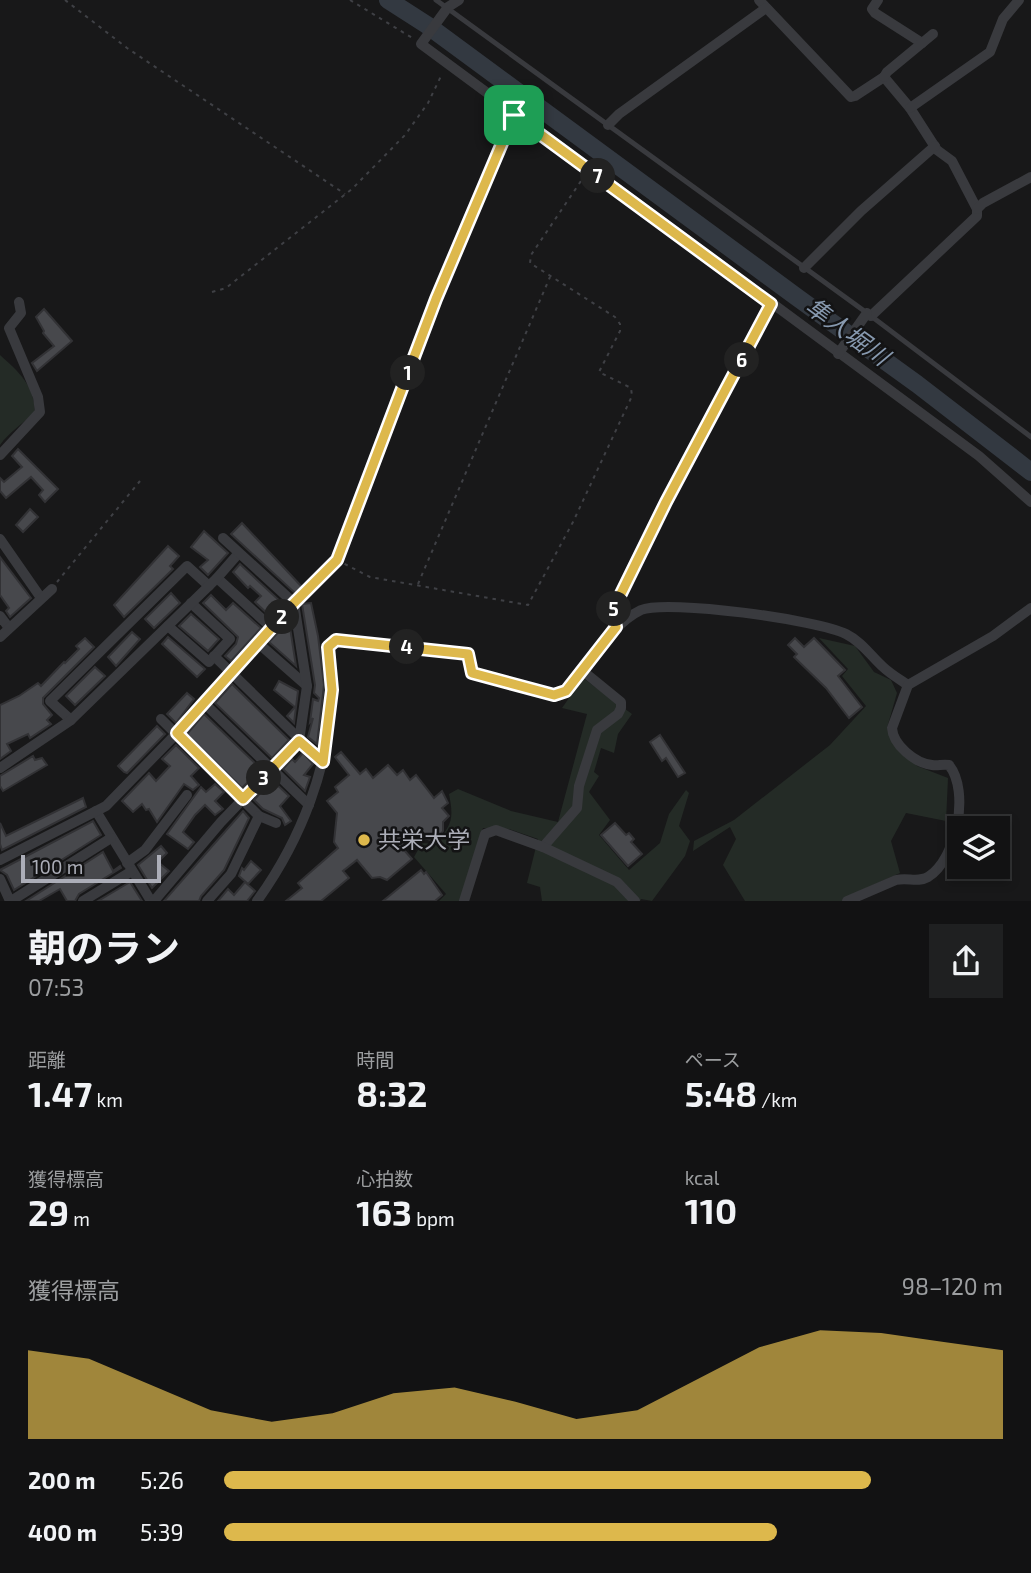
<!DOCTYPE html>
<html lang="ja">
<head>
<meta charset="utf-8">
<style>
	body { margin:0; font-family:"Exo 2","Noto Sans JP",sans-serif; background:#1f2021; color:#f1f3f6; height:100vh; display:flex; flex-direction:column; font-size:26px; white-space:nowrap }
	* { box-sizing:border-box; margin:0 }
	p { font-size:23px; color:#9c9ea0 }
	.icon { flex:none; width:38px; height:38px; fill:none; stroke:currentColor; stroke-width:2; stroke-linecap:round; stroke-linejoin:round }
	.map { position:relative; height:901px; overflow:hidden }
	.drawer { display:flex; flex-direction:column; background:#121213; flex:1 }
	.drawer>* { flex:none }
	.controls { position:absolute; left:947px; top:816px; display:grid; gap:14px }
	.controls a { display:grid; place-items:center; width:63px; height:63px; border-radius:0px; background:#121213; box-shadow:0 4px 10px #0003,0 0 0 2px #313233; font-size:35px }
	.scale { position:absolute; left:21px; bottom:18px; width:140px; box-sizing:border-box; padding-left:7px; border:4px solid #acaeb8; border-top:0; font-size:19px; line-height:24px; white-space:nowrap; color:#acaeb8; -webkit-text-stroke:5px #131314; paint-order:stroke }
	.pin { position:absolute; display:grid; place-items:center; width:60px; height:60px; color:#fff; margin:-30px; border-radius:14px; box-shadow:0 4px 10px #0006 }
	.km { position:absolute; width:35px; height:35px; margin:-18px; border-radius:50%; background:#222; color:#fff; font-size:19px; line-height:35px; text-align:center }
	.round { display:grid; place-items:center; flex:none; width:74px; height:74px; border-radius:0px; background:#1f2021 }
	.overview { display:flex; align-items:center; justify-content:space-between; height:119px; padding:0 28px }
	h1 { font-size:38px; font-weight:700; line-height:52px }
	.stats { display:grid; grid-template-columns:repeat(3,1fr); gap:10px; height:119px; padding:7px 28px }
	.stats div { display:grid; align-content:center }
	.stats b { font-size:35px; font-weight:700 }
	.stats small { font-size:19px; font-weight:400 }
	.stats p { font-size:19px }
	.chart { height:196px; padding:14px 28px }
	.chart p { display:flex; justify-content:space-between }
	.chart svg { width:100%; height:126px; margin-top:7px; fill:#ddb84c; opacity:.7 }
	ul { padding:0 28px; list-style:none; font-size:23px }
	li { display:grid; grid-template-columns:112px 84px 1fr; align-items:center; height:52px }
	li i { height:18px; border-radius:9px; background:#ddb84c }
	.map>svg:first-child { display:block }
	.green { fill:#242b26 }
	.lines { fill:none; stroke-linecap:round; stroke-linejoin:round }
	.river { stroke:#333941; stroke-width:18 }
	.building { fill:#47484c; stroke:#323235; stroke-width:2 }
	.path { stroke:#3f4045; stroke-width:2; stroke-dasharray:3.5 5; stroke-linecap:butt }
	.lane { stroke:#393a3e; stroke-width:5 }
	.street { stroke:#393a3e; stroke-width:10 }
	.route-casing { stroke:#fff; stroke-width:14 }
	.route { stroke:#ddb84c; stroke-width:9 }
	.poi-dot { fill:#ddb84c; stroke:#131314; stroke-width:2.5 }
	.labels { text-anchor:middle; stroke-width:5; stroke-linejoin:round; paint-order:stroke }
	.poi-label { font-size:23px; fill:#acaeb8; stroke:#131314; text-anchor:start }
	.water-label { font-size:24px; font-style:italic; fill:#8799af; stroke:#131314 }
</style>
</head>
<body>
<div class="map">
<svg width="1031" height="901" viewBox="0 0 1031 901">
	<rect width="100%" height="100%" fill="#181819"/>
	<g class="green">
		<path d="M0,355C19,372 34,385 35,412C24,423 9,432 0,445Z"/>
		<polygon points="819,638 855,646 874,672 891,680 897,693 887,728 917,766 948,778 946,821 906,813 891,841 900,873 864,889 842,901 745,901 723,865 736,839 730,827 693,851 694,841 734,820 830,745 866,706 842,676 848,669"/>
		<path d="M583,678L632,714L618,734L614,753L601,748L594,772L599,776L589,792L610,820L599,835L629,870L660,843L669,814L686,790L689,793L679,826L690,841L685,856L652,901L641,899L640,901H542L540,887L527,883L538,839L509,829L483,828L461,901H439L446,894L414,857L422,843L435,844C452,825 454,819 449,794L458,789L511,811L558,822L587,714L562,708Z"/>
	</g>
	<g class="lines">
		<polyline class="river" points="388,0 427,25 798,298 917,384 1031,472"/>
	</g>
	<g class="building">
		<polygon points="44,309 72,341 37,371 32,363 54,346 43,333 44,331 36,317"/>
		<polygon points="18,449 58,489 45,502 39,495 43,490 31,477 6,498 0,491 0,478 4,482 22,467 12,456"/>
		<polygon points="30,509 38,517 23,532 16,525"/>
		<polygon points="242,523 303,588 296,594 231,534"/>
		<polygon points="204,531 228,553 208,575 200,567 208,560 191,547"/>
		<polygon points="168,546 179,556 170,566 173,569 124,617 114,605"/>
		<polygon points="0,557 31,598 10,617 6,611 9,608 0,595"/>
		<polygon points="240,564 283,604 271,617 255,602 261,596 250,586 248,588 233,572"/>
		<polygon points="171,593 180,603 154,628 145,619"/>
		<polygon points="211,595 226,610 233,603 261,628 231,661 225,656 236,644 238,637 203,603"/>
		<polygon points="311,603 318,636 324,685 317,744 308,737 313,718 310,722 313,699 318,701 319,698 314,693 315,685 302,604"/>
		<polygon points="191,614 219,639 208,651 179,626"/>
		<polygon points="289,621 296,666 269,642"/>
		<polygon points="132,632 140,639 116,666 108,657"/>
		<polygon points="168,637 205,669 197,677 162,644"/>
		<polygon points="85,638 94,647 43,698 43,704 52,715 47,720 51,724 30,738 28,734 7,744 11,751 0,759 0,705 19,696 38,683 41,686 64,662 65,663 79,649 76,646"/>
		<polygon points="795,638 804,647 814,638 845,670 838,676 862,707 849,718 826,688 794,657 797,654 788,645"/>
		<polygon points="95,667 105,676 75,705 66,696"/>
		<polygon points="279,681 298,691 294,723 287,716 295,707 274,690"/>
		<polygon points="232,684 289,740 272,758 215,703"/>
		<polygon points="187,693 194,699 176,723 167,714"/>
		<polygon points="204,714 261,769 242,788 187,734"/>
		<polygon points="157,726 165,734 127,773 124,772 118,766"/>
		<polygon points="660,735 685,773 678,777 666,758 662,761 650,742"/>
		<polygon points="176,745 199,768 191,776 199,785 193,790 184,784 157,822 149,809 146,810 142,804 133,812 122,801 149,773 156,781 170,766 162,759"/>
		<polygon points="341,752 360,774 366,769 373,778 388,765 397,775 403,770 410,780 416,775 434,798 442,791 448,803 442,808 449,816 443,822 443,831 439,837 431,840 420,837 404,850 412,859 387,880 380,877 372,878 357,860 343,871 349,878 321,901 286,901 302,888 298,883 338,848 334,842 337,813 327,801 338,792 335,787 349,775 335,757"/>
		<polygon points="303,753 313,764 304,775 310,777 305,791 283,769 292,759 295,762"/>
		<polygon points="33,756 35,760 42,758 47,765 3,791 0,786 0,776"/>
		<polygon points="272,780 289,796 280,806 291,821 285,825 282,818 263,809 254,800"/>
		<polygon points="215,784 224,792 215,801 223,809 215,815 205,805 195,815 183,832 194,842 188,849 167,834 201,787 206,792"/>
		<polygon points="83,798 86,807 2,850 0,844 0,823 6,836"/>
		<polygon points="243,811 249,818 224,870 201,896 199,901 164,901"/>
		<polygon points="93,821 101,835 14,890 7,875 0,870"/>
		<polygon points="615,823 626,835 629,833 634,839 631,842 642,854 628,866 601,835"/>
		<polygon points="161,846 167,853 158,862 169,871 152,888 138,865"/>
		<polygon points="103,852 113,871 120,866 121,868 79,894 75,901 67,901 60,889 39,901 26,901"/>
		<polygon points="251,861 261,870 248,884 239,876 242,868 244,870"/>
		<polygon points="421,870 424,874 426,872 442,895 435,901 383,901"/>
		<polygon points="130,882 142,901 98,901"/>
		<polygon points="245,882 255,891 247,901 218,901 228,889 234,895"/>
	</g>
	<g class="lines">
		<g class="path">
			<polyline points="65,0 127,48 345,194"/>
			<polyline points="350,0 414,39"/>
			<polyline points="212,292 226,288 352,189 405,135 428,103 442,74"/>
			<polyline points="337,560 370,577 528,605 573,522 632,396 631,388 599,372 620,331 620,324 615,317 530,263 531,255 583,178"/>
			<polyline points="57,582 140,481"/>
			<polyline points="418,584 550,277"/>
			<polyline points="302,595 337,560 436,299 480,198"/>
			<polyline points="613,618 612,612 666,502 768,311"/>
		</g>
		<g class="lane">
			<polyline points="436,0 867,313 1031,437"/>
			<polyline points="483,190 514,115"/>
		</g>
		<g class="street">
			<polyline points="459,0 448,7 421,44 979,456 1031,502"/>
			<polyline points="759,0 851,97 855,96 884,77 910,108 937,150 952,161 977,209 977,216 871,316"/>
			<polyline points="878,0 872,9 875,13 922,43"/>
			<polyline points="884,77 887,72 933,34"/>
			<polyline points="910,108 990,52 1003,19 1019,0"/>
			<polyline points="608,125 619,114 766,8"/>
			<polyline points="977,209 983,203 1031,177"/>
			<polyline points="804,268 861,211 935,146"/>
			<polyline points="838,354 867,313"/>
			<polyline points="0,455 40,412 38,397 9,328 21,313 19,302"/>
			<polyline points="0,539 41,598"/>
			<polyline points="217,578 272,628"/>
			<polyline points="0,616 9,628"/>
			<polyline points="168,626 209,662 230,639 191,603"/>
			<polyline points="0,637 52,589"/>
			<polyline points="258,643 307,686"/>
			<polyline points="214,656 323,762"/>
			<polyline points="204,703 309,805"/>
			<polyline points="161,719 259,816 276,823"/>
			<polyline points="71,720 50,701 187,566 209,586"/>
			<polyline points="0,768 71,720 217,578 238,554"/>
			<polyline points="96,811 151,901"/>
			<polyline points="543,847 577,808 579,786 597,730 618,714 621,708 621,702 583,671"/>
			<polyline points="0,860 106,806 177,733 294,603"/>
			<polyline points="127,863 145,850 187,795"/>
			<polyline points="0,879 10,901"/>
			<polyline points="11,901 111,838"/>
			<polyline points="83,901 132,871"/>
			<polyline points="154,901 221,822 299,741 307,686 294,603 223,538"/>
			<polyline points="207,901 231,874 259,816"/>
			<path d="M257,901C301,840 330,766 332,690C332,676 329,661 328,647L336,640L469,654L472,673L554,695L566,691C588,666 611,624 641,610C667,599 819,620 846,634C862,642 870,655 882,666C889,673 899,679 908,685"/>
			<polyline points="464,901 485,834 496,830 543,847 617,882 635,901"/>
			<path d="M847,901L896,880C908,877 917,883 928,877C957,859 970,791 949,765C942,764 938,766 932,765C915,763 893,745 892,728L908,685L993,636L1031,608"/>
		</g>
	</g>
	<g class="lines">
		<g class="route-casing">
			<polygon id="route" points="514,115 771,304 666,502 612,612 616,627 566,691 554,695 472,673 468,654 336,640 328,647 332,690 323,762 299,741 243,799 177,733 294,603 337,560 436,299"/>
		</g>
		<use href="#route" class="route"/>
	</g>
	<circle class="poi-dot" cx="364" cy="840" r="7"/>
	<g class="labels">
		<g class="poi-label">
			<text x="378" y="848">共栄大学</text>
		</g>
		<g class="water-label">
			<text transform="translate(847 332) rotate(36)" y="8">隼人堀川</text>
		</g>
	</g>
</svg>
<div class="controls">
<a><svg class="icon" aria-label="layers" viewBox="0 0 24 24"><path d="M12 4l9 5-9 5-9-5zM3 14l9 5 9-5"/></svg></a>
</div>
<div class="scale">100 m</div>
<div class="pin" style="left:514px;top:115px;background:#1e9e55"><svg class="icon" aria-label="arrive" viewBox="0 0 24 24"><path d="M6 21V4h12l-3 4 3 4H6"/></svg></div>
<b class="km" style="left:408px;top:373px">1</b>
<b class="km" style="left:282px;top:617px">2</b>
<b class="km" style="left:264px;top:778px">3</b>
<b class="km" style="left:407px;top:647px">4</b>
<b class="km" style="left:614px;top:609px">5</b>
<b class="km" style="left:742px;top:360px">6</b>
<b class="km" style="left:598px;top:176px">7</b>
</div>
<section class="drawer">
<div class="overview"><div><h1>朝のラン</h1><p>07:53</p></div><a class="round"><svg class="icon" aria-label="share" viewBox="0 0 24 24"><path d="M12 15V3M7 8l5-5 5 5M5 13v7h14v-7"/></svg></a></div>
<div class="stats">
<div><p>距離</p><b>1.47<small> km</small></b></div>
<div><p>時間</p><b>8:32</b></div>
<div><p>ペース</p><b>5:48<small> /km</small></b></div>
</div>
<div class="stats">
<div><p>獲得標高</p><b>29<small> m</small></b></div>
<div><p>心拍数</p><b>163<small> bpm</small></b></div>
<div><p>kcal</p><b>110</b></div>
</div>
<div class="chart"><p><span>獲得標高</span>98–120 m</p>
<svg viewBox="0 0 160 44" preserveAspectRatio="none"><path d="M0 44V13L10 16L20 25L30 34L40 38L50 35L60 28L70 26L80 31L90 37L100 34L110 23L120 12L130 6L140 7L150 10L160 13V44z"/></svg>
</div>
<ul>
<li><b>200 m</b>5:26<i style="width:83%"></i></li>
<li><b>400 m</b>5:39<i style="width:71%"></i></li>
</ul>
</section>
</body>
</html>
